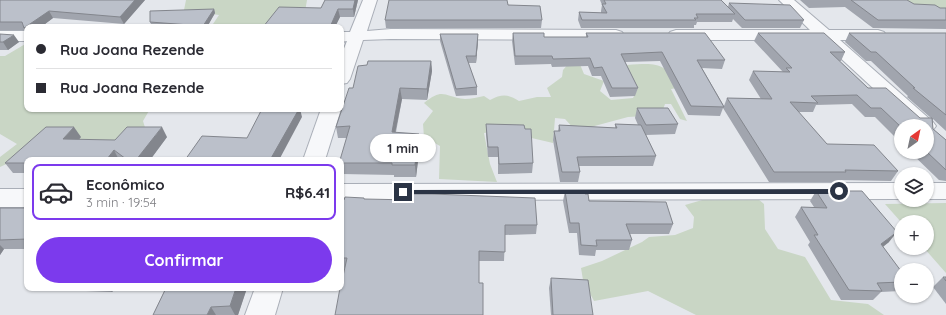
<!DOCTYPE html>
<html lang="pt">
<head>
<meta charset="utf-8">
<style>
	body { margin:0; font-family:Quicksand,sans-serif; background:#f2f2f3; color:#2b2b33; height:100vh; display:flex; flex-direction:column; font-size:15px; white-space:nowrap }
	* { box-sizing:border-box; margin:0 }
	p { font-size:13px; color:#7c7c81 }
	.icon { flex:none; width:22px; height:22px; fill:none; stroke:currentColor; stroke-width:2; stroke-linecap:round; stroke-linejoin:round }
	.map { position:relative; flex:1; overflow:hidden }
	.drawer { position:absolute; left:24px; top:157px; width:320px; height:134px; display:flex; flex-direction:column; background:#fff; border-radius:8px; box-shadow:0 1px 3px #0004 }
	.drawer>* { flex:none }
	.hud { position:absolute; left:24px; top:24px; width:320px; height:88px; border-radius:8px; box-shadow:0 1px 3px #0004; display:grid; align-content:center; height:88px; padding:0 12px; background:#fff }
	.needle { width:26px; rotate:33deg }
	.buttons { position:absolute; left:894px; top:119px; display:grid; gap:8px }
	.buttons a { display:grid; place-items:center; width:40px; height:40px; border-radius:50%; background:#fff; box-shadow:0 1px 3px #0004; font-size:20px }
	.end { position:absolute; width:18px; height:18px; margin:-9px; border:5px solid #2b3445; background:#fff; box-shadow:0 0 0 2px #fff }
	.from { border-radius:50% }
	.bubble { position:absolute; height:28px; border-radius:14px; background:#fff; box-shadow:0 1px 3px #0004; font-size:13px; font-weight:800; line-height:28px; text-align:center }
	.hud b { display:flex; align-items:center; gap:14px; height:38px; font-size:15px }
	.hud b+b { border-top:1px solid #e1e1e2 }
	.hud i { width:10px; height:10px; background:#2b2b33 }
	ul { padding:7px 0 0; list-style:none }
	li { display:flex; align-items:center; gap:12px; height:56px; margin:0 8px 6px; padding:0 4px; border:2px solid transparent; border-radius:8px }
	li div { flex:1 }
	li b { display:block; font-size:15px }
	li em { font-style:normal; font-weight:800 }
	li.current { border-color:#7c3aed }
	li>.icon { width:36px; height:36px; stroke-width:1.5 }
	.button { display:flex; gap:8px; margin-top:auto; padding:8px 12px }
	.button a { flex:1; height:46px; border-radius:24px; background:#7c3aed; color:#fff; font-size:16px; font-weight:800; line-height:46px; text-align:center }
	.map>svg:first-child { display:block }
	.green { fill:#c9d6c5 }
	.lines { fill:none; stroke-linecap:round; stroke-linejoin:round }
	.street-casing { stroke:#a9aeb7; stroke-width:2 }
	.street { fill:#f7f8fa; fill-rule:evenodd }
	.wall { fill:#a1a5ae }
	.shaded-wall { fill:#83868d }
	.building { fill:#bbc0ca; stroke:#83868d }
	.route { fill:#2b3445 }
</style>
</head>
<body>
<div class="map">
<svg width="946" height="315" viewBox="0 0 946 315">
	<rect width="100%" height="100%" fill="#e4e7ec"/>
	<g class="green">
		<polygon points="186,0 307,0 305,12 293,27 211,27 219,15 184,10"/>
		<polygon points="872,0 946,0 946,13"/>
		<polygon points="27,43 27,109 150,109 143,121 147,134 114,142 30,153 0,167 0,157 17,144 0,134 0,56 5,56"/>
		<path d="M579,62L584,74L604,81L600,91L611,100L633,98L638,88L631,77L627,65C658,63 662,62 683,87L671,89L687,121L680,119L671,104H665L661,115L628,117L576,131L565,119L555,118L553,143L502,131L484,133L490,164L497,182L439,179L440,146L424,137L423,124L433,111L424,103C444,87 443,97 465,99C471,99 478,97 484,96L490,100C502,94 508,94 519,101L537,97H551L547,88L562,77L563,70L569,63Z"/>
		<polygon points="752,194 764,204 765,229 778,249 805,257 831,300 868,304 884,315 696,315 648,291 594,301 583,280 581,268 602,261 642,242 649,237 675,235 693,228 694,217 685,205 716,196"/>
		<polygon points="946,203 946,273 924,248 927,248 927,222 901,222 885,204"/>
	</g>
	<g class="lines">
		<g class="street-casing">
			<g id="street">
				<polygon points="363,0 377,0 367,31 391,29 616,30 622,32 624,35 622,38 616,40 391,39 363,40 350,79 347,83 341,84 341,56 347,41 341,42 341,32 350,32"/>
				<polygon points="779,0 794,0 829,30 878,30 884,32 886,35 884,38 878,40 840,40 933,122 936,126 933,130 927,132 927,126 914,126 821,40 676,40 670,38 668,35 670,32 676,30 810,30"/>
				<rect x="0" y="31" width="27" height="10"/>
				<polygon points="321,109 341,109 325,160 303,160"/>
				<polygon points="901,183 901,199 341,200 341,184"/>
				<rect x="927" y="183" width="19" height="16"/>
				<rect x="0" y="189" width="27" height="18"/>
				<polygon points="255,288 283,288 275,315 245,315"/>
			</g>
		</g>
		<use href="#street" class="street"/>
	</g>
	<g class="wall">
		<polygon points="0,0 145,0 124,24 53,18 41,27 27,27 27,33 25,30 0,30"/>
		<polygon points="325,0 358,0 354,17 340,17 335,27 263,27 321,8"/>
		<polygon points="600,0 721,0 728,7 729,3 804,20 800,28 742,28 733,19 732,22 697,22 696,25 694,25 694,28 581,28 578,20 579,12 601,13 601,11 602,5"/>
		<polygon points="800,0 907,0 914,4 940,8 946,8 946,29 873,28 845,7 809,8"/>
		<polygon points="508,5 542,20 541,28 386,28 385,20"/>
		<polygon points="214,9 215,13 207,27 160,27 152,26 150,22"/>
		<polygon points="513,33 544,37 586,37 586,33 725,60 722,69 702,68 724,106 727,98 761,99 749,80 753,71 783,72 754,41 758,33 845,52 841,61 839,61 868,88 920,118 931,118 907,97 908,96 871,61 866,61 845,42 849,33 946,33 946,131 933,119 933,129 946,140 946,181 939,180 910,152 927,152 901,126 901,143 875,117 865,117 852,104 816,105 813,112 798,112 827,144 898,171 891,181 841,180 840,182 769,182 723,108 720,116 688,115 660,61 625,62 638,88 635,96 610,97 601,76 592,76 588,66 552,67 551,64 515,65 512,41"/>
		<polygon points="0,34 19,42 8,50 0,50"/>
		<polygon points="440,34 478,34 478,41 476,63 468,63 477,87 477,95 456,96 440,41"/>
		<polygon points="431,61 432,71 427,100 402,99 396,132 420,145 416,177 394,177 394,175 342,174 341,170 341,160 347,138 338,138 336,127 353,88 367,65"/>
		<polygon points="637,108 678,124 675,134 646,135 656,156 653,166 579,166 580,172 578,182 560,182 553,140 554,131 558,131 559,125 615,128 615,124 638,125 635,118"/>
		<polygon points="486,124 525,129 533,163 532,173 498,174 498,157 488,157 486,134"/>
		<polygon points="81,137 79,140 115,140 167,137 150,160 27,160 27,173 13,173 5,163"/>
		<polygon points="565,191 585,194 589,201 673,224 669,234 630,234 632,240 629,250 596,250 595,256 579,255 577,233 569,233 563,201"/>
		<polygon points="816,191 889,242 883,247 901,271 901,290 900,291 881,292 873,300 841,300 808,245 810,242 795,217 801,207 814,207 810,201"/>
		<polygon points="364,198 364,199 537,225 536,234 505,235 504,261 479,261 341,268 341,200"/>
		<polygon points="0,208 27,208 27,249 4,249 0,255"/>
		<polygon points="943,277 946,277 946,304 933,287"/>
		<polygon points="551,278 593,315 551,315 549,288"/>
		<polygon points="58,288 115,288 112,292 60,290"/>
		<polygon points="166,288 247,288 238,315 153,315"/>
	</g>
	<g class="shaded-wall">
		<polygon points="135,0 145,0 124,24 120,17"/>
		<polygon points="355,0 358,0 354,17 353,9"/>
		<polygon points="214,9 215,13 207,27 203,27 203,26"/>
		<polygon points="338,9 340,17 335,27 330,27"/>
		<polygon points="49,11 53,18 41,27 27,27 27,33 24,28"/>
		<polygon points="478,34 478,41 476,63 476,56"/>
		<polygon points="14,35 19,42 8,50 3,42"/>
		<polygon points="431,61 432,71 427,100 427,89"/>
		<polygon points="400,88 402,99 393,143 392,132"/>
		<polygon points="293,109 300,109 302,117 279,160 270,160"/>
		<polygon points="74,127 81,137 70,149 63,139"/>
		<polygon points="162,127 167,137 150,160 136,160"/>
		<polygon points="419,134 420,145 416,177 415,165"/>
		<polygon points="114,150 119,160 107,160 107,159"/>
		<polygon points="897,232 889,242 873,254 881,244"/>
		<polygon points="0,245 4,249 0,255"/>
		<polygon points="110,288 115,288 112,292"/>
		<polygon points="236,288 247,288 238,315 235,315 230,306"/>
		<polygon points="211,307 216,315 207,315"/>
	</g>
	<g class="building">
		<polygon points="0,0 135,0 120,17 49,11 24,28 22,22 0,22"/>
		<polygon points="325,0 355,0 353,9 338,9 330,27 263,27 279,7 321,8"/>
		<polygon points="389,0 507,0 508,5 540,6 542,20 385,20"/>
		<polygon points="604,0 721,0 735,14 696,14 698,18 694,18 696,20 582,20 579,12 607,13 602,4 606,4"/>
		<polygon points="851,0 907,0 914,4 935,5 940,8 946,8 946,20 878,20"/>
		<polygon points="729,3 790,5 804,20 745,20"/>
		<polygon points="214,9 203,26 150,22 150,11"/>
		<polygon points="513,33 544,33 544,37 588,37 586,33 705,33 725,60 697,60 724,107 691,106 662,52 621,54 638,88 612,88 602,67 594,68 590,58 553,59 552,56 515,56"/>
		<polygon points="758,33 824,33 845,52 830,52 868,88 886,88 920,118 932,118 933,129 946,140 946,170 927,152 927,126 901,126 901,127 881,108 871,108 857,95 811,96 818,103 790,102 827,144 874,145 898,171 845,170 846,172 774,172 727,98 772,99 753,71 790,72 786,68 792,68"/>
		<polygon points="849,33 946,33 946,115 913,88 915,88 876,52 871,52"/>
		<polygon points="0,34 14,35 3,42 0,42"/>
		<polygon points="440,34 478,34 476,56 466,56 477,87 456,89"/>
		<polygon points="368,61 431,61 427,89 400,88 392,132 419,134 415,165 392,165 392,163 341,163 341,160 340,160 350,126 336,127 349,88 353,88 358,66 367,65"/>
		<polygon points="637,108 668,108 678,124 646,125"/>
		<polygon points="262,109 299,109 270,160 185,160 202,136 247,138"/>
		<polygon points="486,124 524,125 525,129 531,129 533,163 499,164 498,147 488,147"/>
		<polygon points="615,124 641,125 656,156 577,157 580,172 562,172 554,131 560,131 559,125 617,128"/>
		<polygon points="46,127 74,127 63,139 115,140 127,127 162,127 136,160 126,159 114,150 107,159 84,159 82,160 27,160 27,163 5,163"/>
		<polygon points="565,191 584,191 585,194 588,194 589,201 666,202 673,224 626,224 632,240 596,240 597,246 581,245 579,223 570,223"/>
		<polygon points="816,191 862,191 897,232 881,244 901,271 901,282 877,283 882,291 849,290 814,235 818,235 801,207 827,208"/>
		<polygon points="413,194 432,194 535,198 537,225 505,225 505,252 479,251 479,283 483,283 483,315 335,315 340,288 341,288 341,285 347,258 341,258 341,200 344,200 345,197 364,198 364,199 413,200"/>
		<polygon points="0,208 27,208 27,239 0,240"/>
		<polygon points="943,277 946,277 946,281"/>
		<polygon points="551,278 588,280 593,315 553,315"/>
		<polygon points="166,288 236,288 230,306 211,307 207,315 153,315"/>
	</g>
	<polygon class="route" points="839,189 842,191 839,194 403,194 400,192 403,190"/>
</svg>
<div class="buttons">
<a><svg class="needle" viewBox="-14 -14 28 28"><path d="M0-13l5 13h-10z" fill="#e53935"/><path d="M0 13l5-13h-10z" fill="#7c7c81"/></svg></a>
<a><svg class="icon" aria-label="layers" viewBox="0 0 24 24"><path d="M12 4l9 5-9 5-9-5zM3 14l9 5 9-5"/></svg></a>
<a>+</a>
<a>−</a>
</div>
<i class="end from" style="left:839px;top:191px"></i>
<i class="end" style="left:403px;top:192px"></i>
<div class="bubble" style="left:370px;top:134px;width:66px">1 min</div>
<div class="hud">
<b><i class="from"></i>Rua Joana Rezende</b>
<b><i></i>Rua Joana Rezende</b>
</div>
<section class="drawer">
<ul>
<li class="current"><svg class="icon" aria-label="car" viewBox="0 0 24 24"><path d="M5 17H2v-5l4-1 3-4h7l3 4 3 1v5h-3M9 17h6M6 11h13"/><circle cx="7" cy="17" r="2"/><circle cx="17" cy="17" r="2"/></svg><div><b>Econômico</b><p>3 min · 19:54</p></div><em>R$6.41</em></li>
</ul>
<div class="button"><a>Confirmar</a></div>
</section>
</div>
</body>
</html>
